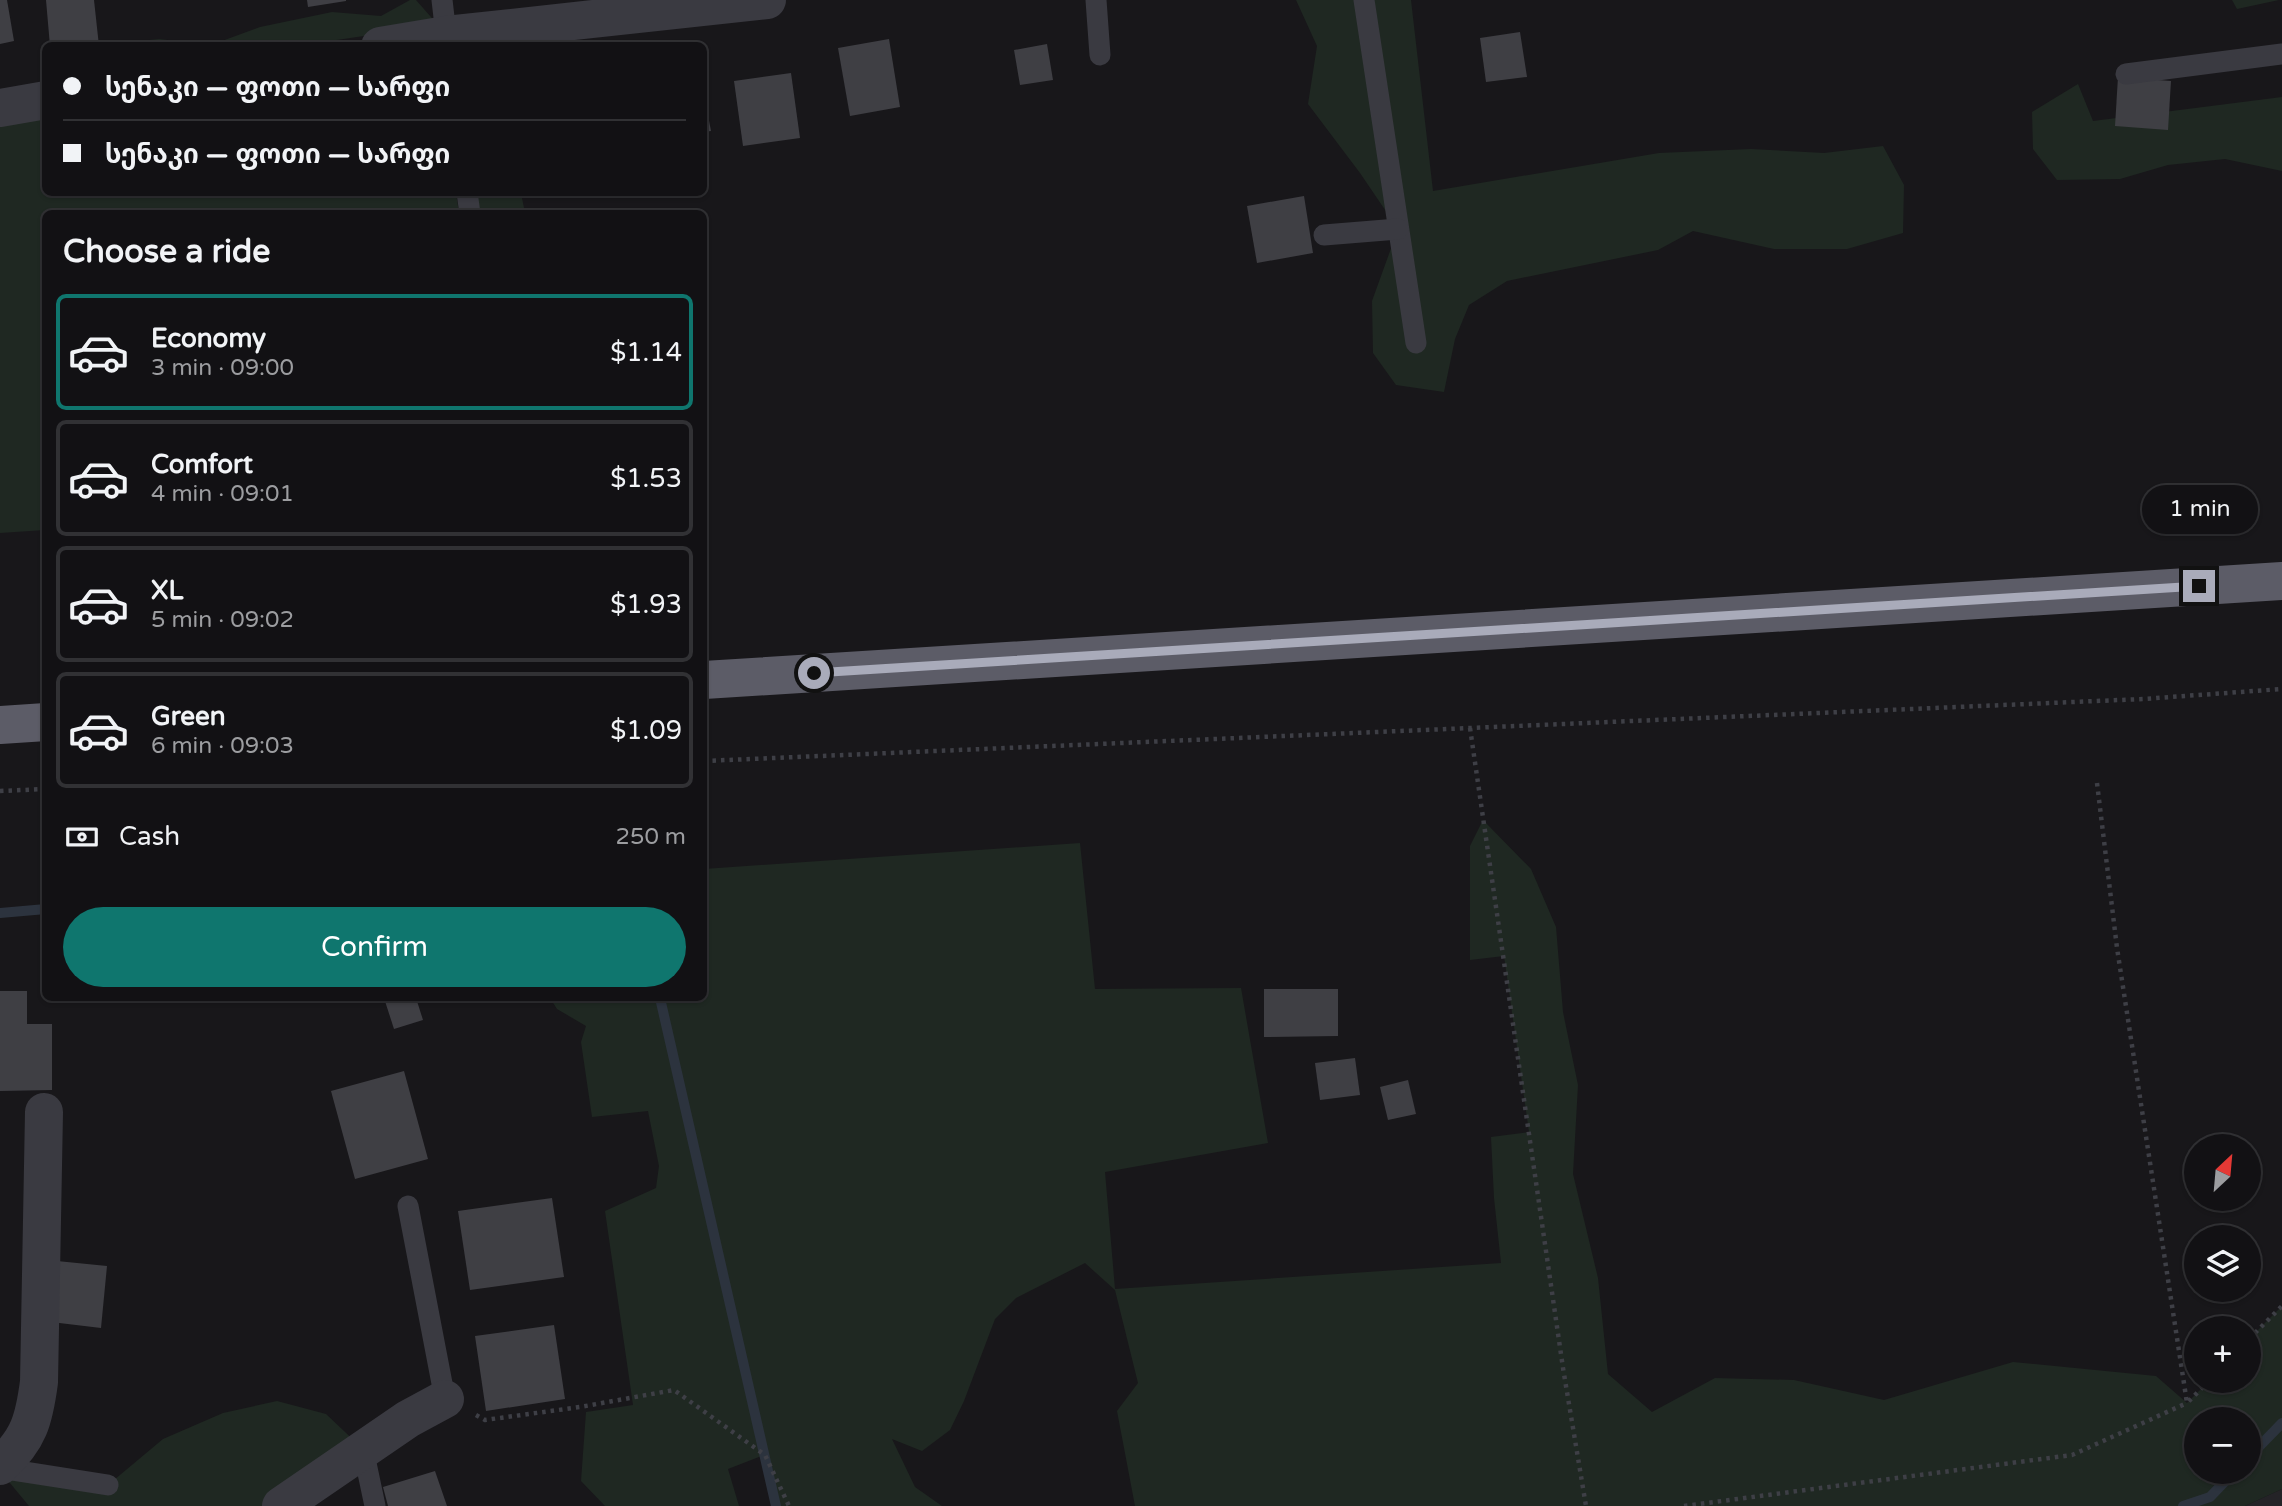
<!DOCTYPE html>
<html lang="en">
<head>
<meta charset="utf-8">
<style>
	body { margin:0; font-family:"Varela Round","Noto Sans Georgian",sans-serif; background:#1f1f22; color:#f1f3f6; height:100vh; display:flex; flex-direction:column; font-size:26px; white-space:nowrap }
	* { box-sizing:border-box; margin:0 }
	p { font-size:23px; color:#9c9da0 }
	.icon { flex:none; width:38px; height:38px; fill:none; stroke:currentColor; stroke-width:2; stroke-linecap:round; stroke-linejoin:round }
	.map { position:relative; flex:1; overflow:hidden }
	.sheet { position:absolute; left:42px; top:210px; width:665px; height:791px; display:flex; flex-direction:column; background:#121114; border-radius:10px; box-shadow:0 2px 5px #0004,0 0 0 2px #313134 }
	.sheet>* { flex:none }
	.hud { position:absolute; left:42px; top:42px; width:665px; height:154px; border-radius:10px; box-shadow:0 2px 5px #0004,0 0 0 2px #313134; display:grid; align-content:center; height:154px; padding:0 21px; background:#121114 }
	.needle { width:46px; rotate:26deg }
	.fabs { position:absolute; left:2184px; top:1134px; display:grid; gap:14px }
	.fabs a { display:grid; place-items:center; width:77px; height:77px; border-radius:50%; background:#121114; box-shadow:0 2px 5px #0004,0 0 0 2px #313134; font-size:35px }
	.end { position:absolute; width:32px; height:32px; margin:-16px; border:9px solid #a9abba; background:#111; box-shadow:0 0 0 4px #111 }
	.from { border-radius:50% }
	.bubble { position:absolute; height:49px; border-radius:24px; background:#121114; box-shadow:0 2px 5px #0004,0 0 0 2px #313134; font-size:23px; font-weight:600; line-height:49px; text-align:center }
	.hud b { display:flex; align-items:center; gap:24px; height:66px; font-size:26px }
	.hud b+b { border-top:2px solid #313134 }
	.hud i { width:18px; height:18px; background:#f1f3f6 }
	ul { padding:0; list-style:none }
	li { display:flex; align-items:center; gap:21px; height:116px; margin:0 14px 10px; padding:0 7px; border:4px solid #313134; border-radius:10px }
	li div { flex:1 }
	li b { display:block; font-size:26px }
	li em { font-style:normal; font-weight:600 }
	li.selected { border-color:#0f766e }
	li>.icon { width:63px; height:63px; stroke-width:1.5 }
	h2 { padding:0 21px; font-size:32px; line-height:84px }
	.pay { display:flex; align-items:center; gap:18px; height:77px; padding:0 21px; font-size:26px }
	.pay p { margin-inline-start:auto }
	.cta { display:flex; gap:14px; margin-top:auto; padding:14px 21px }
	.cta a { flex:1; height:80px; border-radius:42px; background:#0f766e; color:#fff; font-size:28px; font-weight:600; line-height:80px; text-align:center }
	.map>svg:first-child { display:block }
	.built { fill:#242327 }
	.green { fill:#1f2822; fill-rule:evenodd }
	.lines { fill:none; stroke-linecap:round; stroke-linejoin:round }
	.stream { stroke:#2c333e; stroke-width:10 }
	.building { fill:#3f3f44 }
	.path { stroke:#3e3f46; stroke-width:4.5; stroke-dasharray:3.5 5; stroke-linecap:butt }
	.service { stroke:#3a3a41; stroke-width:21 }
	.minor { stroke:#3a3a41; stroke-width:38 }
	.trunk { stroke:#5c5c67; stroke-width:38 }
	.route { stroke:#a9abba; stroke-width:9 }
</style>
</head>
<body>
<div class="map">
<svg width="2282" height="1506" viewBox="0 0 2282 1506">
	<rect width="100%" height="100%" fill="#18171a"/>
	<polygon class="built" points="2282,1489 2282,1506 2245,1506"/>
	<g class="green">
		<polygon points="410,0 416,0 438,25 303,45 110,46 110,44 159,39 211,45 260,27 332,12 381,16"/>
		<polygon points="1296,0 1411,0 1433,191 1659,153 1751,149 1824,153 1883,146 1904,185 1903,233 1847,249 1774,249 1693,231 1658,250 1507,281 1469,305 1455,339 1444,392 1396,385 1373,353 1372,301 1398,229 1360,173 1308,104 1317,46"/>
		<polygon points="2232,0 2279,0 2237,9"/>
		<polygon points="2078,84 2093,121 2282,97 2282,171 2225,159 2168,165 2120,179 2057,180 2033,149 2032,112"/>
		<polygon points="45,118 46,192 456,193 459,213 46,214 45,530 0,533 0,126"/>
		<polygon points="467,193 521,193 525,213 470,213"/>
		<path d="M1483,820L1531,869L1556,927L1563,1012L1578,1085L1573,1174L1598,1278L1608,1374L1652,1412L1715,1378L1794,1380L1884,1400L2013,1362L2156,1376L2187,1403L2209,1381H2249V1339L2282,1306V1489L2245,1506H1135L1117,1411L1138,1383L1115,1290L1085,1263L1016,1298L995,1319L964,1401L950,1430L922,1451L892,1439L915,1487L942,1506H776L764,1455L728,1469L739,1506H605L581,1481L586,1412L633,1405L605,1211L656,1188L659,1166L648,1111L592,1117L581,1042L586,1026L557,1009L550,998H704V869L1080,843L1095,989L1241,988L1268,1143L1105,1172L1115,1289L1501,1263L1494,1198L1491,1137L1529,1132L1504,956L1470,960V846ZM2196,1419H2249V1472H2196Z"/>
		<polygon points="277,1401 326,1414 363,1449 281,1506 29,1506 0,1471 108,1485 163,1439 223,1413"/>
	</g>
	<g class="lines">
		<g class="stream">
			<polyline points="0,913 46,909"/>
			<polyline points="660,998 776,1506"/>
			<polyline points="2249,1457 2282,1423"/>
			<polyline points="2183,1506 2210,1497 2234,1472"/>
		</g>
	</g>
	<g class="building">
		<polygon points="0,0 7,0 14,41 0,44"/>
		<polygon points="46,0 94,0 99,46 50,46"/>
		<polygon points="307,0 346,0 346,1 308,7"/>
		<polygon points="1520,32 1527,77 1486,82 1480,38"/>
		<polygon points="889,39 900,107 850,116 838,48"/>
		<polygon points="1047,44 1053,80 1020,85 1014,50"/>
		<polygon points="791,73 800,138 743,146 734,81"/>
		<polygon points="2118,77 2171,81 2168,130 2115,126"/>
		<polygon points="704,95 711,131 704,132"/>
		<polygon points="1304,196 1313,253 1257,263 1247,206"/>
		<polygon points="1264,989 1338,989 1338,1036 1264,1037"/>
		<polygon points="0,991 27,991 27,1024 52,1024 52,1090 0,1091"/>
		<polygon points="384,998 416,998 423,1020 394,1029"/>
		<polygon points="1355,1058 1360,1095 1320,1100 1315,1063"/>
		<polygon points="404,1071 428,1159 355,1179 331,1091"/>
		<polygon points="1408,1080 1416,1114 1388,1120 1380,1087"/>
		<polygon points="552,1198 564,1277 470,1290 458,1211"/>
		<polygon points="57,1261 107,1266 101,1328 51,1322"/>
		<polygon points="554,1325 565,1399 486,1411 475,1336"/>
		<polygon points="435,1471 447,1506 388,1506 383,1487"/>
	</g>
	<g class="lines">
		<g class="path">
			<polyline points="1470,728 1563,1368 1586,1506"/>
			<polyline points="704,761 2143,699 2282,689"/>
			<polyline points="2097,783 2117,948 2187,1403 2209,1381"/>
			<polyline points="0,791 46,789"/>
			<polyline points="2249,1339 2282,1306"/>
			<polyline points="476,1415 485,1420 580,1407 674,1390 765,1455 789,1506"/>
			<polyline points="1684,1506 2072,1455 2187,1403"/>
		</g>
		<g class="service">
			<polyline points="442,0 447,43"/>
			<polyline points="1096,0 1100,55"/>
			<polyline points="1364,0 1416,343"/>
			<polyline points="2126,74 2282,54"/>
			<polyline points="467,192 470,214"/>
			<polyline points="1324,235 1398,229"/>
			<polyline points="408,1206 445,1399"/>
			<polyline points="363,1449 375,1506"/>
			<polyline points="0,1468 108,1485"/>
		</g>
		<g class="minor">
			<polyline points="380,46 446,35 767,0"/>
			<polyline points="0,108 46,100"/>
			<path d="M0,1466C29,1439 34,1420 39,1382L44,1112"/>
			<polyline points="281,1506 408,1419 445,1399"/>
		</g>
		<g class="trunk">
			<polyline points="704,680 2282,581"/>
			<polyline points="0,725 46,722"/>
		</g>
	</g>
	<g class="lines">
		<polyline class="route" points="814,673 2199,586"/>
	</g>
</svg>
<div class="fabs">
<a><svg class="needle" viewBox="-14 -14 28 28"><path d="M0-13l5 13h-10z" fill="#e53935"/><path d="M0 13l5-13h-10z" fill="#9c9da0"/></svg></a>
<a><svg class="icon" aria-label="layers" viewBox="0 0 24 24"><path d="M12 4l9 5-9 5-9-5zM3 14l9 5 9-5"/></svg></a>
<a>+</a>
<a>−</a>
</div>
<i class="end from" style="left:814px;top:673px"></i>
<i class="end" style="left:2199px;top:586px"></i>
<div class="bubble" style="left:2142px;top:485px;width:116px">1 min</div>
<div class="hud">
<b><i class="from"></i>სენაკი — ფოთი — სარფი</b>
<b><i></i>სენაკი — ფოთი — სარფი</b>
</div>
<section class="sheet">
<h2>Choose a ride</h2>
<ul>
<li class="selected"><svg class="icon" aria-label="car" viewBox="0 0 24 24"><path d="M5 17H2v-5l4-1 3-4h7l3 4 3 1v5h-3M9 17h6M6 11h13"/><circle cx="7" cy="17" r="2"/><circle cx="17" cy="17" r="2"/></svg><div><b>Economy</b><p>3 min · 09:00</p></div><em>$1.14</em></li>
<li><svg class="icon" aria-label="car" viewBox="0 0 24 24"><path d="M5 17H2v-5l4-1 3-4h7l3 4 3 1v5h-3M9 17h6M6 11h13"/><circle cx="7" cy="17" r="2"/><circle cx="17" cy="17" r="2"/></svg><div><b>Comfort</b><p>4 min · 09:01</p></div><em>$1.53</em></li>
<li><svg class="icon" aria-label="car" viewBox="0 0 24 24"><path d="M5 17H2v-5l4-1 3-4h7l3 4 3 1v5h-3M9 17h6M6 11h13"/><circle cx="7" cy="17" r="2"/><circle cx="17" cy="17" r="2"/></svg><div><b>XL</b><p>5 min · 09:02</p></div><em>$1.93</em></li>
<li><svg class="icon" aria-label="car" viewBox="0 0 24 24"><path d="M5 17H2v-5l4-1 3-4h7l3 4 3 1v5h-3M9 17h6M6 11h13"/><circle cx="7" cy="17" r="2"/><circle cx="17" cy="17" r="2"/></svg><div><b>Green</b><p>6 min · 09:03</p></div><em>$1.09</em></li>
</ul>
<div class="pay"><svg class="icon" aria-label="cash" viewBox="0 0 24 24"><path d="M3 7h18v10H3z"/><circle cx="12" cy="12" r="2"/></svg>Cash<p>250 m</p></div>
<div class="cta"><a>Confirm</a></div>
</section>
</div>
</body>
</html>
